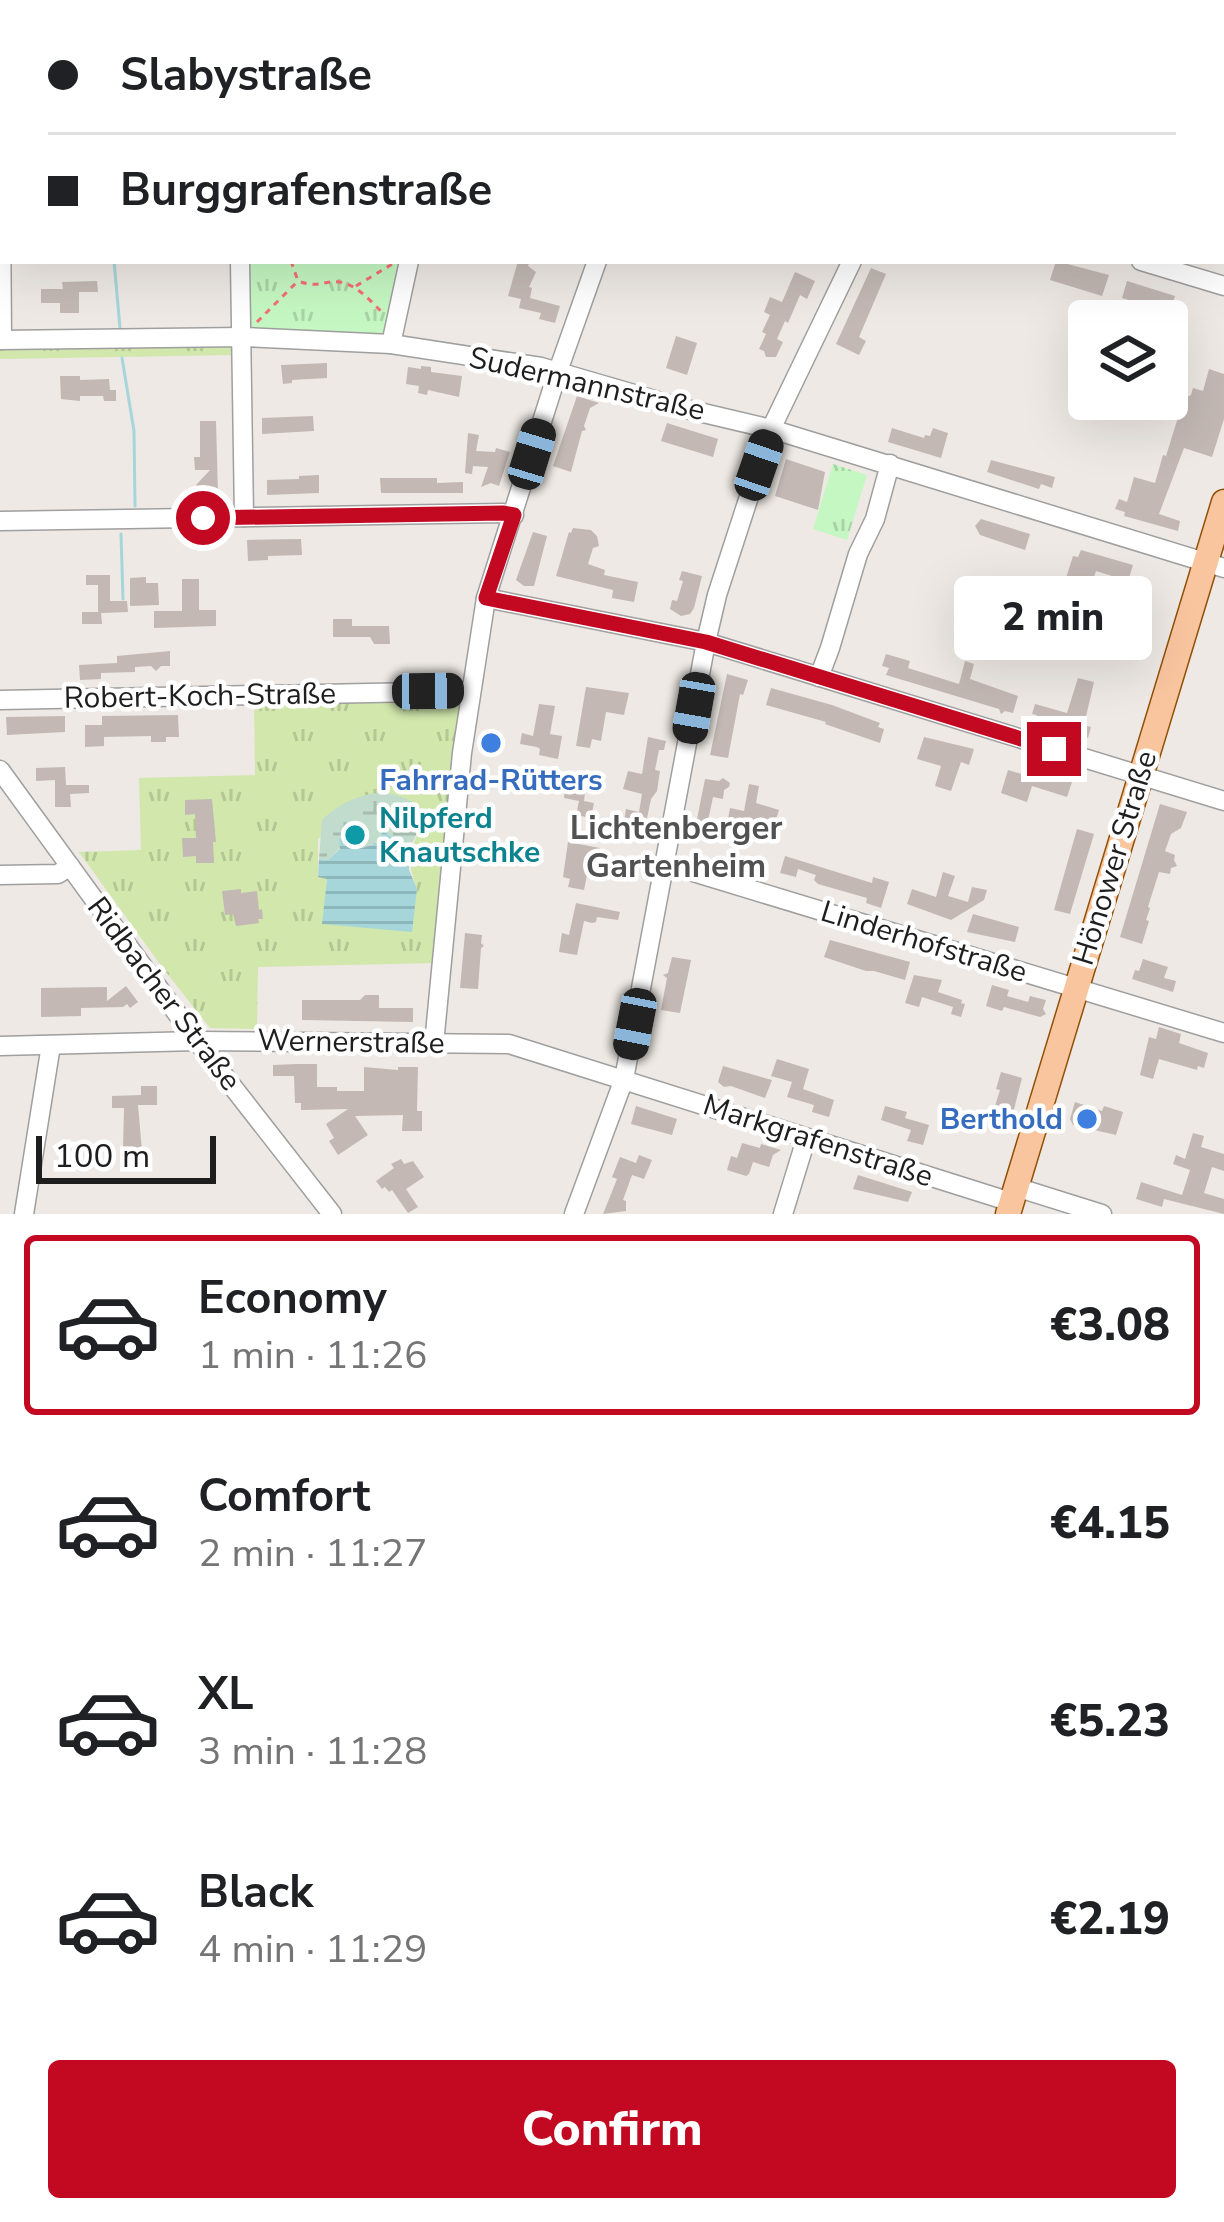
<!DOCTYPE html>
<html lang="en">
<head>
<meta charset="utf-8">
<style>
	body { margin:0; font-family:"Nunito Sans",sans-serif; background:#f6f6f6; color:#202124; height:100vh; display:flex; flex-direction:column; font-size:45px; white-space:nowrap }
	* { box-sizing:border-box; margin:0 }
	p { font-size:39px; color:#757577 }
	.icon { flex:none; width:66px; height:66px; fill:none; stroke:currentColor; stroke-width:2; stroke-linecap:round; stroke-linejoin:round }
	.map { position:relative; height:1214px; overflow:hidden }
	.drawer { display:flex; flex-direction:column; background:#fff; flex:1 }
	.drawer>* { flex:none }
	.hud { position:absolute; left:0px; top:0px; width:1224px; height:264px; box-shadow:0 12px 48px #0002; display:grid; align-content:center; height:264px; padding:0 48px; background:#fff }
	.controls { position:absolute; left:1068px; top:300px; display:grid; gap:24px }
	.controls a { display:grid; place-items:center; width:120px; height:120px; border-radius:12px; background:#fff; box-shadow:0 12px 48px #0002; font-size:60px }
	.scale { position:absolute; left:36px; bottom:30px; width:180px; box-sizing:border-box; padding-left:12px; border:6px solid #1e1e1e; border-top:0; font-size:33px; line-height:42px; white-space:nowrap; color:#1e1e1e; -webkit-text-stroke:9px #fff; paint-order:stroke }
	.end { position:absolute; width:54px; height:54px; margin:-27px; border:15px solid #c30822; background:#fff; box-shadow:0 0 0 6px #fff }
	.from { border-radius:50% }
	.bubble { position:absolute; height:84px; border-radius:12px; background:#fff; box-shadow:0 12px 48px #0002; font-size:39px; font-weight:800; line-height:84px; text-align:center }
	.car { position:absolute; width:36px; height:72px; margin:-36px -18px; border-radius:15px; box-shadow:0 0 9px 3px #0007; background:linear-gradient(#222 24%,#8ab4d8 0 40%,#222 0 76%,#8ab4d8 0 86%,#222 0) }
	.hud b { display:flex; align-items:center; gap:42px; height:114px; font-size:45px }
	.hud b+b { border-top:3px solid #e0e0e0 }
	.hud i { width:30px; height:30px; background:#202124 }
	ul { padding:21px 0 0; list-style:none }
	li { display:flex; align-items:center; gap:36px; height:180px; margin:0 24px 18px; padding:0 24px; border:6px solid transparent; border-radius:12px }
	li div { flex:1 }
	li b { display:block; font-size:45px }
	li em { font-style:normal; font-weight:800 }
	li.selected { border-color:#c30822 }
	li>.icon { width:108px; height:108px; stroke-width:1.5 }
	.button { display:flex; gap:24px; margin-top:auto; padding:24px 48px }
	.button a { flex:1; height:138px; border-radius:12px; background:#c30822; color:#fff; font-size:48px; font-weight:800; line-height:138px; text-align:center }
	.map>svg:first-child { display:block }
	.grass { fill:url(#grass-tufts); fill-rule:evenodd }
	.wetland { fill:url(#wetland-marsh) }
	.park { fill:url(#park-tufts) }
	.water { fill:url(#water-rules) }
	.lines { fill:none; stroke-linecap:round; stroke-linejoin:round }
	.stream { stroke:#a6d6da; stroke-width:3 }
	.building { fill:#c3b8b4 }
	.minor-casing { stroke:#9f9f9f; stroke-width:21 }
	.major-casing { stroke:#915006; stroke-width:27 }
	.path { stroke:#f46f74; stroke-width:3; stroke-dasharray:6 6; stroke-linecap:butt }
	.minor { stroke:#fff; stroke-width:18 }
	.major { stroke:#f8c59f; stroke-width:24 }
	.route { stroke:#c30822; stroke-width:15 }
	.shop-dot { fill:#3f7fe0; stroke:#fff; stroke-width:4.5 }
	.culture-dot { fill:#0f9aa8; stroke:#fff; stroke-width:4.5 }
	.labels { text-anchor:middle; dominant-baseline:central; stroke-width:9; stroke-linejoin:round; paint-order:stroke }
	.street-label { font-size:30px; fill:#1e1e1e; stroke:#fff }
	.shop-label { font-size:30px; font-weight:bold; fill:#366cbe; stroke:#fff }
	.culture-label { font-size:30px; font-weight:bold; fill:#0d838f; stroke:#fff; text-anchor:start }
	.neighbourhood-label { font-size:33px; font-weight:bold; fill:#515151; stroke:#fff }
</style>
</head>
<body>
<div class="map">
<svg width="1224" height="1214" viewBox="0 0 1224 1214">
	<defs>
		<pattern id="grass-tufts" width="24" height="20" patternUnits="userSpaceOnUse" patternTransform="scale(3)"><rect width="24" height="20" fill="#d1e7ac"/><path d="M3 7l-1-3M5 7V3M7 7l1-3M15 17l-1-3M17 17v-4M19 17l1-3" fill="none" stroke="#b3c694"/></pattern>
		<pattern id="wetland-marsh" width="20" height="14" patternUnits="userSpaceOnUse" patternTransform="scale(3)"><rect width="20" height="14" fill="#c1dccc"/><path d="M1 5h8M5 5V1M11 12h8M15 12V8" fill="none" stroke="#a5bcaf"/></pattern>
		<pattern id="park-tufts" width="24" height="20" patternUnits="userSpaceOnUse" patternTransform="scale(3)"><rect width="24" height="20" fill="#c5f7c2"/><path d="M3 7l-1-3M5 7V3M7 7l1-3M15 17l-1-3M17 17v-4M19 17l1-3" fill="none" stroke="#a9d3a6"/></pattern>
		<pattern id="water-rules" width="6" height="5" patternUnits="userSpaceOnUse" patternTransform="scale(3)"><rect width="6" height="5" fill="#a6d6da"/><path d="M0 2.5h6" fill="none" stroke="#8eb7bb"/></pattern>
	</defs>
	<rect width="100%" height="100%" fill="#eee9e4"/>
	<g class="grass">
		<polygon points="233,342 234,355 0,359 0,346"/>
		<path d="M454,699L463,705L437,963L258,967L257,1029L210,1028L162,967L79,852L141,850L139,778L255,775L254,703ZM425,818C411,851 404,853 417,889L323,924L327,878L318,876V838Z"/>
	</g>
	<path class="wetland" d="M385,792C402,797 419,800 425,818L409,849L383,832L377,843L361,848H340L328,860L319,859L322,820C341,802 358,795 385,792Z"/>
	<g class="park">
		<polygon points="246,261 402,261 388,330 379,337 249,331"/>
		<polygon points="833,464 867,475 847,540 813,529"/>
	</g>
	<polygon class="water" points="383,831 409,849 409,870 417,889 412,932 322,924 327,879 318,877 319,859 328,860 340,849 339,838 353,839 362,848 377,843"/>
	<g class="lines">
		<g class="stream">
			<polyline points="127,3 128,0"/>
			<polyline points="114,261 120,328"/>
			<polyline points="122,358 134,431 135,506"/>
			<polyline points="121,534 123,599"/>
		</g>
	</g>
	<g class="building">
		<polygon points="518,261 530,261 528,266 536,272 529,287 532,288 530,298 560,306 555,323 539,319 541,313 519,308 521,299 508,296"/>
		<polygon points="1056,261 1109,275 1102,296 1050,280"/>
		<polygon points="871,268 886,274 859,337 866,341 859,355 836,344"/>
		<polygon points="795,272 815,281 807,299 800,295 788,323 785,321 777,339 783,342 776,357 766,357 764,351 759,349 766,334 762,332 770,315 764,312 770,297 782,302"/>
		<polygon points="97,281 98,292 79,292 79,313 60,313 60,303 41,303 41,289 63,289 62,282"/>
		<polygon points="1127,281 1175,296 1170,313 1122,298"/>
		<polygon points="676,336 697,343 687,375 666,368"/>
		<polygon points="327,363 327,378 292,380 292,383 283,384 281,365"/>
		<polygon points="421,366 431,367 431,372 462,376 459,397 428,390 427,395 418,393 419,386 406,384 408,367 421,369"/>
		<polygon points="1209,369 1224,374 1224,419 1212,457 1184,448 1159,514 1180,521 1178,531 1124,516 1125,512 1115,509 1119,499 1127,502 1134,477 1155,483 1163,455 1166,456 1184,398 1191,395 1193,388 1203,391"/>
		<polygon points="60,376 80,376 80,380 109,379 110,390 116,390 116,401 104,401 103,396 80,396 80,401 61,399"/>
		<polygon points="577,396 599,403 590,408 584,426 586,430 582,431 571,472 553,466"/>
		<polygon points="313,416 314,431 262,434 262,418"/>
		<polygon points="200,421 216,421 218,495 201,496 201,491 196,485 210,470 195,470 194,457 200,457"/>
		<polygon points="667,423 718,439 713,457 661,441"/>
		<polygon points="892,428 924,438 925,435 930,436 933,428 948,433 941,458 888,442"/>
		<polygon points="468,433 479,435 476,451 495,452 496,448 510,452 499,486 491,483 481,487 488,467 473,466 472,474 465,473"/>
		<polygon points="786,459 825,472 818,510 775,496"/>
		<polygon points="991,460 1055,477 1052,488 1041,484 1039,489 987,472"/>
		<polygon points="319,475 319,493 267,495 267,480 299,479 299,476"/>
		<polygon points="380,478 437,478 437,483 463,482 463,493 381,493"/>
		<polygon points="981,519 1030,534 1025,550 980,535 975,526"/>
		<polygon points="573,528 591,530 597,536 599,546 593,548 588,564 605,570 604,575 638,582 634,602 612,598 613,590 556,576 569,532 571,533"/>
		<polygon points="533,532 547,536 534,586 524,586 516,580"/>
		<polygon points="301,539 302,555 268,556 268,560 248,561 247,540"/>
		<polygon points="1081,550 1133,565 1128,581 1096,571 1091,585 1066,578 1073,556 1078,557"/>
		<polygon points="682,571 702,576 694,608 690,614 681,616 670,609 672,600 677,601 683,581 679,580"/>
		<polygon points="86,575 110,575 110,601 127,601 128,612 101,613 102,624 82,624 82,612 98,612 98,585 86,585"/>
		<polygon points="146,577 146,583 158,583 159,605 130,606 130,578"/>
		<polygon points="182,579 199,579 199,610 216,610 216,626 154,628 154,611 182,611"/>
		<polygon points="333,619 352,619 352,626 389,626 390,644 374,644 370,637 333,637"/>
		<polygon points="170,651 170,666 161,666 156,671 151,666 135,667 135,672 101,673 101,679 80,680 79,665 117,663 117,656"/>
		<polygon points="886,654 910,661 908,668 959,684 965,661 974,664 970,679 1018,696 1013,713 1005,711 1001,714 999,709 886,675 889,668 882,666"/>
		<polygon points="727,674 748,680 743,695 740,694 728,758 710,755"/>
		<polygon points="1078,678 1094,682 1084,725 1091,727 1088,738 1035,720 1037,715 1032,714 1035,704 1067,713"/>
		<polygon points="586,687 629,693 624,715 606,712 601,741 592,739 590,748 576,746"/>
		<polygon points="771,688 832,705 880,723 878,727 884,729 880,743 825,724 826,722 766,705"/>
		<polygon points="539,704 555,706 550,734 562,736 558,759 539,755 540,749 537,747 520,744 522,733 533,736"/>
		<polygon points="178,715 179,737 166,737 166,742 151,742 151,736 104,737 104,746 85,747 85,725 102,725 102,716"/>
		<polygon points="65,716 65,732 7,735 6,717"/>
		<polygon points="648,737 666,741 664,750 659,750 655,770 660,771 657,791 651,799 644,833 623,829 626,809 639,812 642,794 623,789 628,771 642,774"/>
		<polygon points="924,737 974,749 969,765 961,762 951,791 935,786 941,766 917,759"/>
		<polygon points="65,767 66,785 89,785 89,793 70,794 71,807 55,807 55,780 36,781 36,768"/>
		<polygon points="1008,770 1046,781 1049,772 1073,779 1067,797 1032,786 1027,802 1001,793"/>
		<polygon points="527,776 586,783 584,801 594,803 591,818 576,815 579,801 564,798 565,790 543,785 542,792 527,793"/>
		<polygon points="723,778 730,783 729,787 724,790 723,799 713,797 708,821 727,824 730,808 744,811 749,784 759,786 756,803 779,810 772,832 747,827 743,838 717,832 715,842 697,838 699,825 696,824 705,779 719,781"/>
		<polygon points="212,799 216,842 213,842 214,863 196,863 196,856 183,857 182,838 196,838 195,814 185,815 185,800"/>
		<polygon points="1160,804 1187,812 1181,828 1171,834 1165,851 1175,855 1174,860 1177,866 1171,868 1170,874 1159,872 1148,907 1150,908 1146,920 1149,921 1142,944 1120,937"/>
		<polygon points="1077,829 1094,834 1070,914 1054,910"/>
		<polygon points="568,842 600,848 598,861 590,860 584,890 568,887 570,879 563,877"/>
		<polygon points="785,856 872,883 873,877 889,882 881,908 866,903 867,898 818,884 814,880 816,875 798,869 796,877 780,873"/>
		<polygon points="943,872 955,876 948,896 968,902 972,887 987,890 984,900 951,920 907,904 912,889 936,897"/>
		<polygon points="241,889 241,893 257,891 259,910 262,909 263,919 258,919 259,923 236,926 233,914 225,915 222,891"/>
		<polygon points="576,903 620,912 618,920 597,917 596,922 592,923 584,921 577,955 559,952 562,933 569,935"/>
		<polygon points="973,914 1019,927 1015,942 967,932"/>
		<polygon points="465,933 482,935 481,943 484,946 481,948 478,989 460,988"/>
		<polygon points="830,940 910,962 905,980 874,971 866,971 824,957"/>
		<polygon points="672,957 691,960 680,1013 661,1010 667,978 663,975 668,973"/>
		<polygon points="1143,959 1168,967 1164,978 1176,981 1173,992 1132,979 1135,970 1139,971"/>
		<polygon points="914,975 942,980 938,992 962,1000 961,1003 965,1004 961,1017 951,1014 953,1007 922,997 919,1007 905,1003"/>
		<polygon points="992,985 1009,990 1007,996 1028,1002 1030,996 1046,1000 1043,1009 1046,1014 1040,1017 1004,1007 1002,1011 986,1006"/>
		<polygon points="126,986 138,1002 130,1008 127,1004 123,1007 81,1008 81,1016 41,1017 41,988 107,987 107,1001"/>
		<polygon points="365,995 379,995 379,1008 413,1008 413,1022 302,1020 302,1000 360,1000"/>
		<polygon points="1159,1027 1181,1034 1179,1043 1208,1053 1204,1068 1198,1066 1197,1070 1159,1059 1153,1079 1140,1075 1149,1037 1156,1039"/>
		<polygon points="777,1059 809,1069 803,1089 834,1100 829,1117 812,1112 814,1105 787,1097 792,1082 771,1076"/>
		<polygon points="297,1064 317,1064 317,1087 337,1087 337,1091 364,1091 364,1067 398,1070 398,1067 418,1067 417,1111 422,1111 422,1131 402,1131 403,1115 355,1116 368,1135 338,1155 329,1141 334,1138 326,1124 348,1109 301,1110 301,1103 295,1103 294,1076 273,1076 273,1065"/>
		<polygon points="723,1066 772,1080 765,1098 731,1086 724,1087 718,1082"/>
		<polygon points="1001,1072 1022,1078 1010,1125 991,1119 1000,1090 996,1089"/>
		<polygon points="141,1086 157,1086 157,1105 138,1105 142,1151 130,1151 130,1148 123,1148 124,1108 112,1108 112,1096 141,1095"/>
		<polygon points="1075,1102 1102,1111 1104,1106 1123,1112 1116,1135 1073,1125 1070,1119"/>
		<polygon points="636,1106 677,1119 672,1135 631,1124"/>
		<polygon points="885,1106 907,1112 905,1118 929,1125 923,1145 907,1141 911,1130 881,1120"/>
		<polygon points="1193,1133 1204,1136 1201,1147 1224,1154 1224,1171 1212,1167 1204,1193 1224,1199 1224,1214 1164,1199 1162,1207 1136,1199 1141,1182 1182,1195 1190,1170 1173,1164 1176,1155 1185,1159"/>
		<polygon points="742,1143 760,1148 761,1144 781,1150 773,1155 769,1167 753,1162 749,1174 746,1176 727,1170 731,1156 737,1158"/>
		<polygon points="639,1155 652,1160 644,1179 632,1175 623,1200 626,1201 626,1211 603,1214 617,1179 612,1177 620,1157 636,1163"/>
		<polygon points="401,1159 404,1164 413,1161 424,1177 406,1189 418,1207 408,1213 392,1190 389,1192 385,1187 382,1189 376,1181 394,1168 391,1164"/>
		<polygon points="858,1175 912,1192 908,1202 853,1189"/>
	</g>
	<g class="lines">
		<g class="minor-casing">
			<g id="minor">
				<polyline points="425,0 425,3"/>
				<polyline points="545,0 545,3"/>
				<polyline points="1159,0 1169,3"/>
				<polyline points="143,3 145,0"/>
				<polyline points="704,3 705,0"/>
				<polyline points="988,3 990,0"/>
				<polyline points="1221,19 1224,20"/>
				<polyline points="0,40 3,40"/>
				<polyline points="0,79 2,340"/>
				<polyline points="240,261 244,517"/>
				<polyline points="1141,261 1224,286"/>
				<polyline points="0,340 243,337 391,344 541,367 682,408 771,429 1224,568"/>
				<polyline points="391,344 409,261"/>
				<polyline points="0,521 503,513 514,515"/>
				<polyline points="486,598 706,642 1224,801"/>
				<polyline points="819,677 830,648 858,554 875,519 890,464"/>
				<polyline points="0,700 471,691"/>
				<polyline points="0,770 197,1041 332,1214"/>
				<polyline points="693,872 1224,1033"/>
				<polyline points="0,875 58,874 70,866"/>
				<polyline points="434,1044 462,753 486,598 558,371 597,261"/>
				<polyline points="0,1046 197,1041 509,1044 1011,1202"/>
				<polyline points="1016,1187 1102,1214"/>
				<polyline points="24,1214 51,1045"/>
				<polyline points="574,1214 624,1079 706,642 717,595 771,429 852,261"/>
				<polyline points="783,1214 806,1139"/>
			</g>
		</g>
		<g class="major-casing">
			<polyline id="major" points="1008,1214 1224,502"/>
		</g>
		<g class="path">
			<polyline points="365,0 365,3"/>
			<polyline points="487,0 487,3"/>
			<polyline points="603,0 603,3"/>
			<path d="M291,261L298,281C320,289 322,280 340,282C358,285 371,302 384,314"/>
			<polyline points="356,286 394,263"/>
			<polyline points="257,322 297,282"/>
		</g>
		<use href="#minor" class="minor"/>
		<use href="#major" class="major"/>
	</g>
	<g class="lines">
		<polyline class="route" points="203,518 503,513 514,515 486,598 706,642 1054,749"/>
	</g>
	<g class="shop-dot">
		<circle cx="491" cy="743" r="12"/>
		<circle cx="1087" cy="1119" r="12"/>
	</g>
	<circle class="culture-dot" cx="355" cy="835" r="12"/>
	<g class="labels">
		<g class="street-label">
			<text transform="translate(587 384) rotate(13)">Sudermannstraße</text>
			<text transform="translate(200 696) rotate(-1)">Robert-Koch-Straße</text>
			<text transform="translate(1115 858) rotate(-73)">Hönower Straße</text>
			<text transform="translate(924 942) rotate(17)">Linderhofstraße</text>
			<text transform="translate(164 994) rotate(53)">Ridbacher Straße</text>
			<text transform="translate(351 1042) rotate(1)">Wernerstraße</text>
			<text transform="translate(818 1141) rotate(18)">Markgrafenstraße</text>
		</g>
		<g class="shop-label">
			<text x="491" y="780">Fahrrad-Rütters</text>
			<text x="1063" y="1119" text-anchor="end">Berthold</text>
		</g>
		<g class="culture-label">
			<text x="379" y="818">Nilpferd<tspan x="379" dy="34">Knautschke</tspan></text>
		</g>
		<g class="neighbourhood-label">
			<text x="676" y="828">Lichtenberger<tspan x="676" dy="38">Gartenheim</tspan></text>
		</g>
	</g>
</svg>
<div class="controls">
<a><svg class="icon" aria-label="layers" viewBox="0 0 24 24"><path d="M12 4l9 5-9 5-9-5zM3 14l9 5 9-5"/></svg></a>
</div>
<div class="scale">100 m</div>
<i class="end from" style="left:203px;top:518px"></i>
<i class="end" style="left:1054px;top:749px"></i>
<div class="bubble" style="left:954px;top:576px;width:198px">2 min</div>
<i class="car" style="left:532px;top:454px;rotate:17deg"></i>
<i class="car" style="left:759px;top:465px;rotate:19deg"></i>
<i class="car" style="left:428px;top:691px;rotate:89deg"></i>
<i class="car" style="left:694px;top:708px;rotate:190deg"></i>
<i class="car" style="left:635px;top:1024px;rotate:191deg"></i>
<div class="hud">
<b><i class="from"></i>Slabystraße</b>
<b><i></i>Burggrafenstraße</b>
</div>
</div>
<section class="drawer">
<ul>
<li class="selected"><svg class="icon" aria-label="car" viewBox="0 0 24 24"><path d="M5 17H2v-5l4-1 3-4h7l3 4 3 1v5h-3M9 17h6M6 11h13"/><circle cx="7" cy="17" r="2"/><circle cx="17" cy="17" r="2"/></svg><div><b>Economy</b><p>1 min · 11:26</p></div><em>€3.08</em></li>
<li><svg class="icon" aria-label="car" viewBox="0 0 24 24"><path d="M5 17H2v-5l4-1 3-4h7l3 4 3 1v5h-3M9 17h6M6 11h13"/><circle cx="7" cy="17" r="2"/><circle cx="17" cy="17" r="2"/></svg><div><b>Comfort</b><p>2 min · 11:27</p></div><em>€4.15</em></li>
<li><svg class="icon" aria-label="car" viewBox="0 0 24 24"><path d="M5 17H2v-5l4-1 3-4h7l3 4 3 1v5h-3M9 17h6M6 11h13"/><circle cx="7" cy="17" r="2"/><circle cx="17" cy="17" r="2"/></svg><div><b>XL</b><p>3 min · 11:28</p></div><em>€5.23</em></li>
<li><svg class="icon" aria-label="car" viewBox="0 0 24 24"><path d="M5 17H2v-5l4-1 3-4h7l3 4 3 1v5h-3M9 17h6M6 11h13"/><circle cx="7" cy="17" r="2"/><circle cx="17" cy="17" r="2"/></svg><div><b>Black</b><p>4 min · 11:29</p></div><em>€2.19</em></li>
</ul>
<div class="button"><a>Confirm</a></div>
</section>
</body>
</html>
